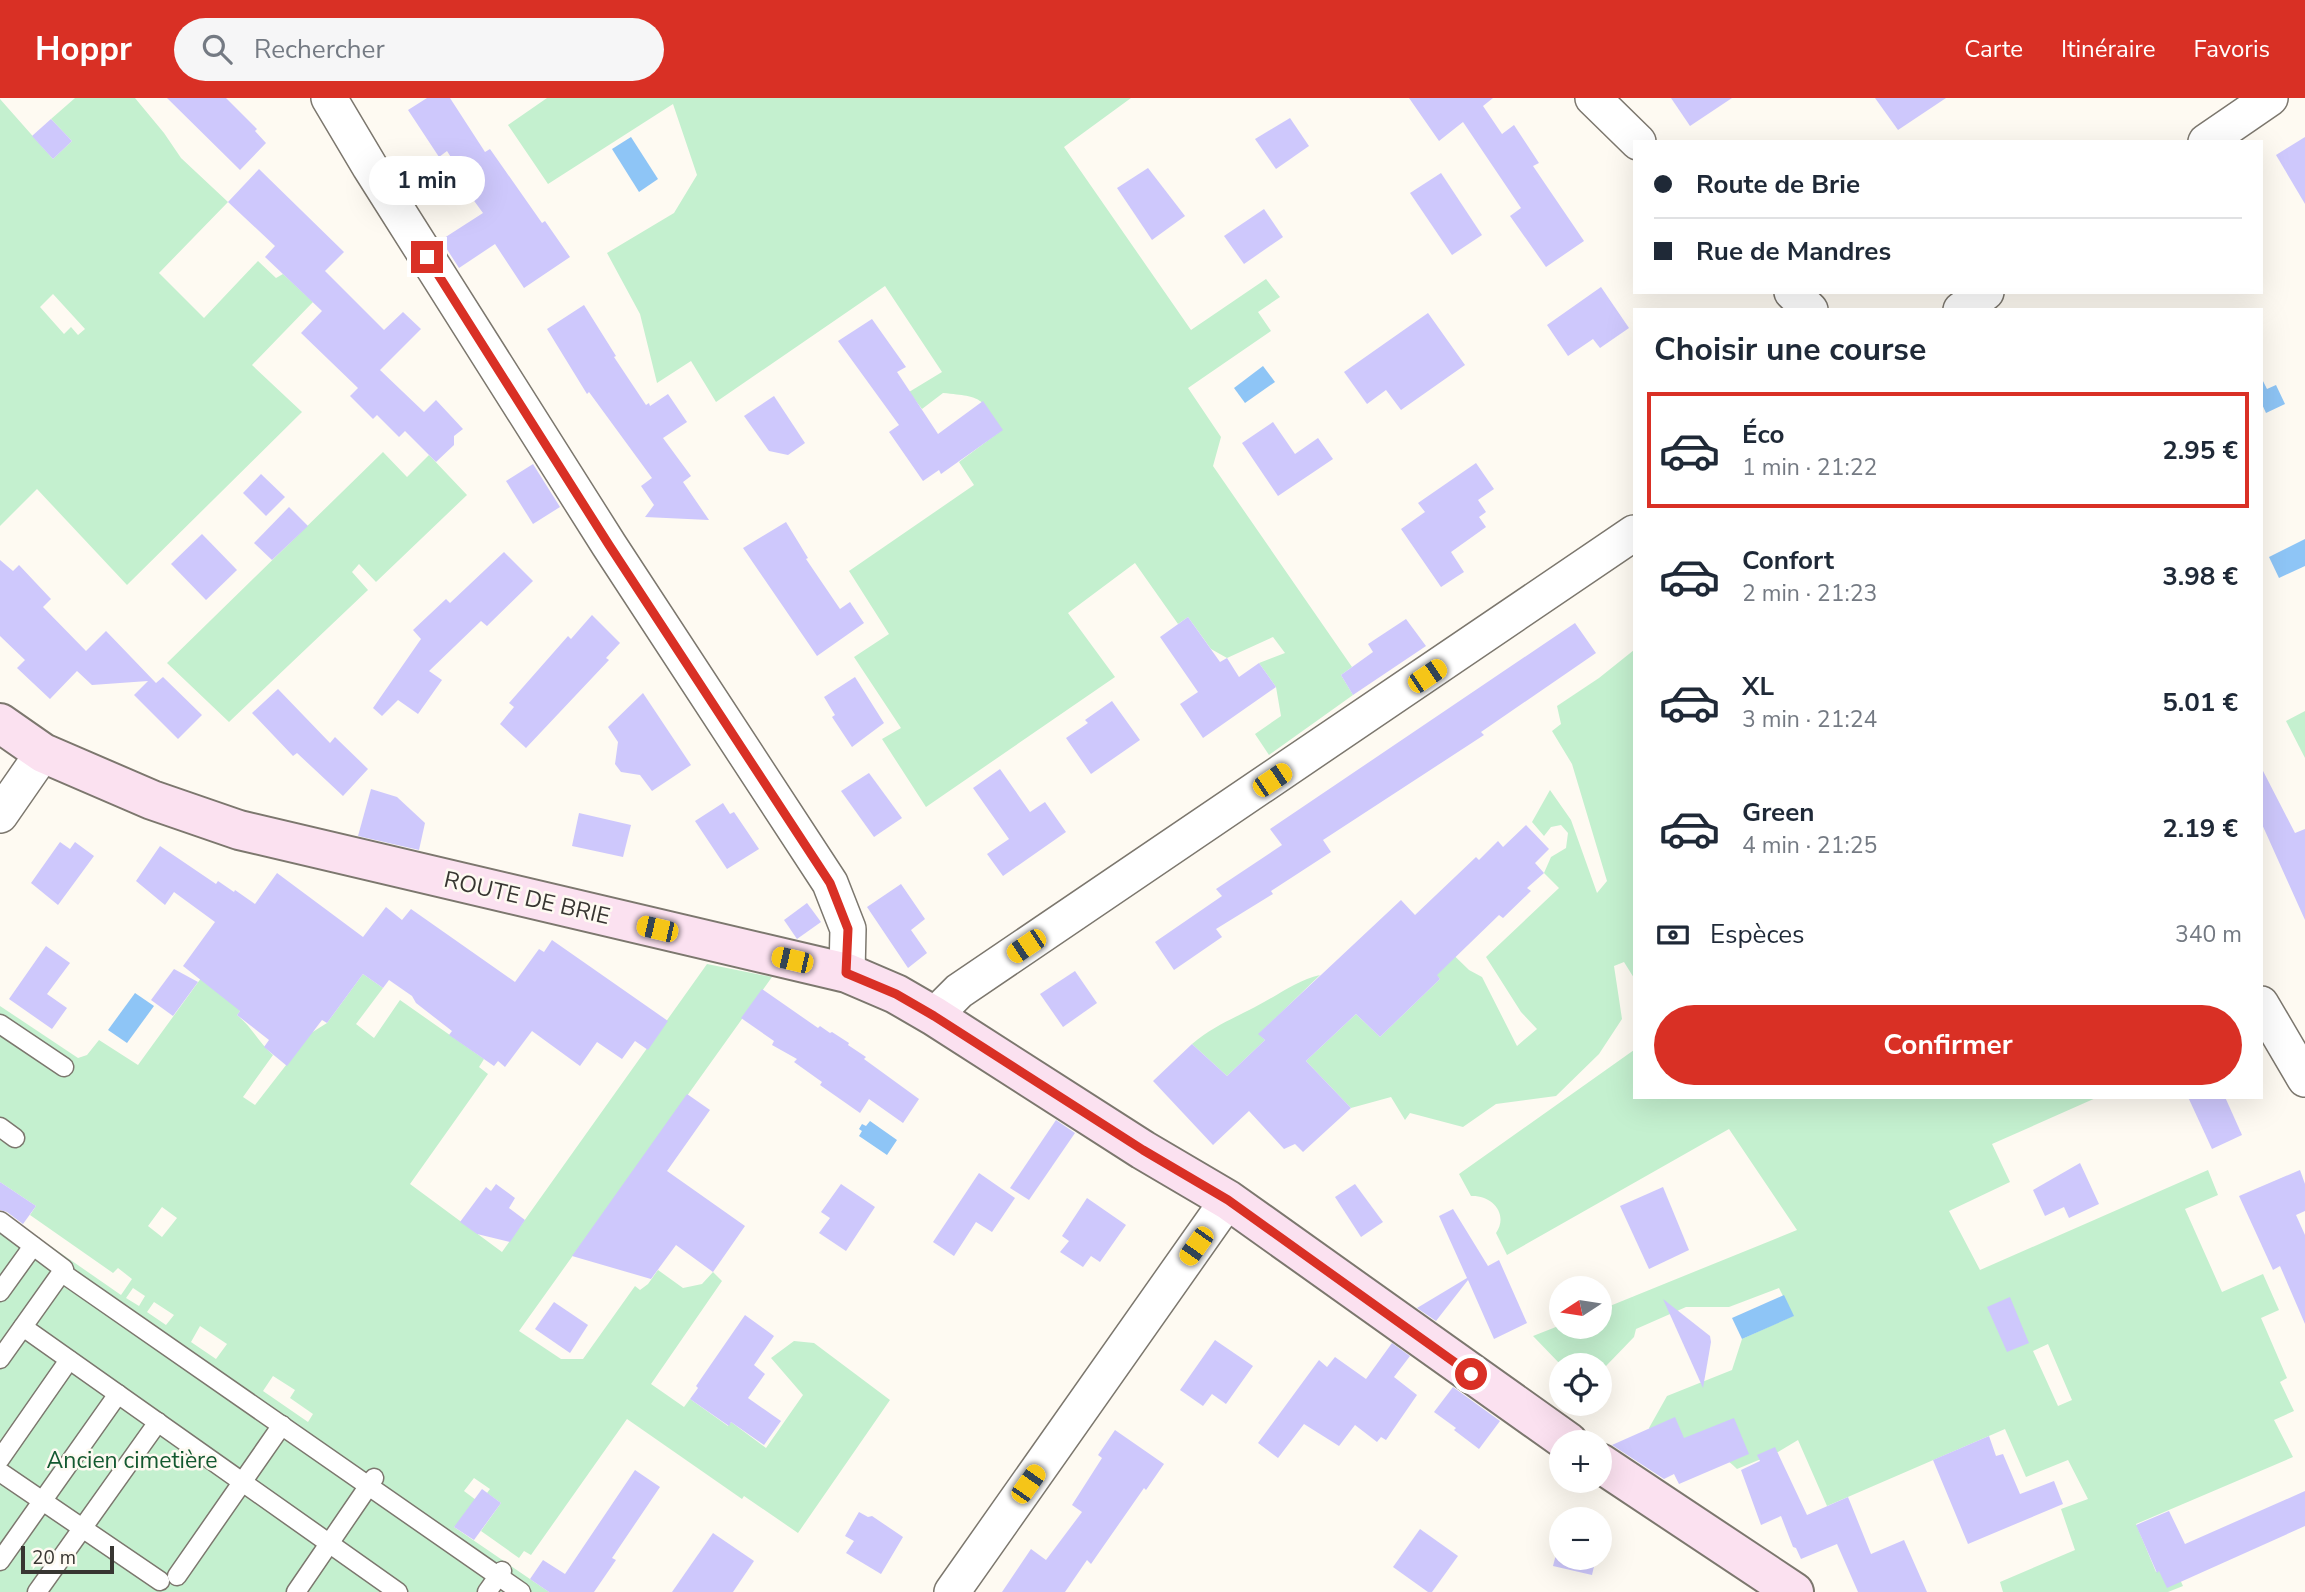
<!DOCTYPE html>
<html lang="fr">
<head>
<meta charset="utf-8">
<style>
	body { margin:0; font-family:"Nunito Sans",sans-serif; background:#f6f6f7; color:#1f2937; height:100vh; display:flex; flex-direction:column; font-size:26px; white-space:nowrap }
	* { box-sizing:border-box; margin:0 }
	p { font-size:23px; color:#747a83 }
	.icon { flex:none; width:38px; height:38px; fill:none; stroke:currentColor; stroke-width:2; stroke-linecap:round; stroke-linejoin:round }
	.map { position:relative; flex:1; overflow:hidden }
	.drawer { position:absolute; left:1633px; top:210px; width:630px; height:791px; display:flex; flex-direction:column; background:#fff; border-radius:0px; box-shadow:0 7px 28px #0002 }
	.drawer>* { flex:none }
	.top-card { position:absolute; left:1633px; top:42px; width:630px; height:154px; border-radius:0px; box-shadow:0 7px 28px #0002; display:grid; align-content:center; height:154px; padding:0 21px; background:#fff }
	.needle { width:46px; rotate:258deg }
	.tools { position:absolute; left:1549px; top:1178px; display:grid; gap:14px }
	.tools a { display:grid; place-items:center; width:63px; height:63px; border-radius:50%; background:#fff; box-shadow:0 7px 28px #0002; font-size:35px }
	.scale { position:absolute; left:21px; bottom:18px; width:93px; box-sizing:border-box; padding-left:7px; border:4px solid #383632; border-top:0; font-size:19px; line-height:24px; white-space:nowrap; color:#383632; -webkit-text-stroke:5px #fefaf2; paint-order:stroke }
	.end { position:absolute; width:32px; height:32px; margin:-16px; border:9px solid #d93025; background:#fff; box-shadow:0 0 0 4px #fff }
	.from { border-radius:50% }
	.bubble { position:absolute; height:49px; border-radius:24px; background:#fff; box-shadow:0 7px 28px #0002; font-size:23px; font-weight:700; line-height:49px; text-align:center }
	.car { position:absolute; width:21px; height:42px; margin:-21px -10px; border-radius:9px; box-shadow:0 0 5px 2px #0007; background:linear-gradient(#f5c518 24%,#345 0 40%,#f5c518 0 76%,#345 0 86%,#f5c518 0) }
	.top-card b { display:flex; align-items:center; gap:24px; height:66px; font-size:26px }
	.top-card b+b { border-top:2px solid #e0e1e3 }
	.top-card i { width:18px; height:18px; background:#1f2937 }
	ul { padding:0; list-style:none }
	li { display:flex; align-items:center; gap:21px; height:116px; margin:0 14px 10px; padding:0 7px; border:4px solid transparent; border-radius:0px }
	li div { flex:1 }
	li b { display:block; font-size:26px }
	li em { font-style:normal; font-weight:700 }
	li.active { border-color:#d93025 }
	li>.icon { width:63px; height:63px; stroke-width:1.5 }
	h2 { padding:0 21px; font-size:32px; line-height:84px }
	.pay { display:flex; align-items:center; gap:18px; height:77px; padding:0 21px; font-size:26px }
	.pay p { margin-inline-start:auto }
	.action { display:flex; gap:14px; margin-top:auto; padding:14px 21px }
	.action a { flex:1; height:80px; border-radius:42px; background:#d93025; color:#fff; font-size:28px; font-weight:700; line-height:80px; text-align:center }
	header { display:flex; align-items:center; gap:42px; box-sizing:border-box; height:98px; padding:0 35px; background:#d93025; color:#fff }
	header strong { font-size:33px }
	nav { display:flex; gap:38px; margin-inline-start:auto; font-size:24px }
	.search { width:490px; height:63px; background:#f6f6f7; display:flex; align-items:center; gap:18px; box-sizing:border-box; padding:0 24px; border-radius:38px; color:#747a83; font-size:26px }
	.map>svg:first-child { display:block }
	.green { fill:#c4f0cf; fill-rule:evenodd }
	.water { fill:#8ec5f6 }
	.building { fill:#cec8fc }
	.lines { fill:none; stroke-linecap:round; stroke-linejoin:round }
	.lane-casing { stroke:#7c776e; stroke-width:21 }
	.street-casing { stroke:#7c776e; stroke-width:38 }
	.secondary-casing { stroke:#7c776e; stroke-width:42 }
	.lane { stroke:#fff; stroke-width:18 }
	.street { stroke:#fff; stroke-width:35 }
	.secondary { stroke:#fbe1f0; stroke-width:38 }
	.route { stroke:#d93025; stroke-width:9 }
	.labels { text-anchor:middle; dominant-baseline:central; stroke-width:5; stroke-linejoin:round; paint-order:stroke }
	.street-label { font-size:23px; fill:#383632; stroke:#fefaf2 }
	.park-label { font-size:23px; fill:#135930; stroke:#fefaf2 }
</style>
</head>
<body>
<header>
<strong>Hoppr</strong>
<div class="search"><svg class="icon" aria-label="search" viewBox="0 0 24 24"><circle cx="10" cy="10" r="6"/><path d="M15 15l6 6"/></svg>Rechercher</div>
<nav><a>Carte</a><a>Itinéraire</a><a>Favoris</a></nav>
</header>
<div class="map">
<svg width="2305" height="1494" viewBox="0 0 2305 1494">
	<rect width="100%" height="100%" fill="#fefaf2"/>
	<g class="green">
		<path d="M75,0H135L164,35L181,60L228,104L159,175L204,220L258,163L276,180L283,176L313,204L252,267L302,314L127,487L37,391L0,428V1L53,61L72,43L51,21ZM53,196L85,231L78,237L71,229L64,236L40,209Z"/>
		<path d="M547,0H1131L1064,49L1191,232L1266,181L1280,199L1258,214L1271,233L1188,290L1221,339L1213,368L1352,569L1341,577L1353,597L1269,657L1255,636L1281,618L1276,589L1259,565L1285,555L1273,539L1227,560L1211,551L1188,519L1178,526L1135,465L1068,515L1115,579L926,709L882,641L901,630L854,559L889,536L849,473L974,387L959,364L1002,332C980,299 984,299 943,295L922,311L909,294L942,274L885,188L716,304L691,263L657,285L640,216L607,155L674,115L697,77L673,6L548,86L508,27Z"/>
		<polygon points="383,354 407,379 429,357 467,397 376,484 359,466 352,474 368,492 229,624 167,565"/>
		<polygon points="1634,552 1634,880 1624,864 1614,868 1622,921 1599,956 1556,998 1496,1006 1463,1029 1410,1015 1405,1022 1391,999 1351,1010 1306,963 1356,916 1380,939 1440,881 1417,858 1436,840 1469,872 1482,879 1517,948 1537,931 1521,914 1486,859 1559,790 1544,775 1551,759 1566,750 1568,735 1561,727 1551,729 1544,738 1532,724 1550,692 1571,722 1597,795 1607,783 1572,666 1552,633 1561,626 1557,608 1599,580"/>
		<polygon points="2305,613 2305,660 2286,623"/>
		<path d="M228,843L240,913L237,917C252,929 259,945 273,957L243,999L255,1007L311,935L327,925L363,876L383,890L356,926L374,940L400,902L484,961L479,969L488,976L410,1086L502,1154L707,866L772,879L519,1233L561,1261H583L635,1188L640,1192L648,1186L658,1172L683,1190L702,1186L713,1174L722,1183L651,1286L684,1309L690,1301L728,1328L731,1324L766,1350L803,1297L771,1260L794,1243L814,1245L890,1302L798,1435L744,1398L742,1401L627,1321L531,1457L524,1453L519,1460L481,1433L501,1405L487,1395L490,1391L474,1380L464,1393L480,1405L454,1429L549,1494H0V1113L121,1197L132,1181L118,1170L113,1175L30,1117L36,1108L0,1084V908L78,960L87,957L99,942L138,967ZM162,1109L177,1120L162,1139L148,1128ZM133,1190L145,1198L139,1208L126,1200ZM154,1204L174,1217L166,1227L147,1214ZM200,1228L227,1246L216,1261L191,1244ZM273,1278L295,1292L290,1300L313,1316L308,1324L263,1293Z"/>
		<path d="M1320,877L1259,936L1265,942L1227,978L1192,946C1214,928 1230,922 1255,909C1277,898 1297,882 1320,877Z"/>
		<path d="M1634,952V999H2098L1992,1046L2010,1084L1949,1113L1980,1172L2208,1072L2218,1097L2185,1111L2222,1194L2263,1176L2279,1212L2261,1220L2287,1280L2280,1284L2294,1313L2274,1322L2293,1359L2136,1426L2156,1474L2173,1467L2183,1488L2168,1494H2003L2000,1484L2075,1452L2061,1411L2088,1401L2068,1362L2026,1379L2005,1331L1827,1408L1798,1342L1778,1354L1737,1371C1716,1349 1680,1340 1651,1335L1649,1330L1667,1298L1732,1272L1742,1241L1793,1218L1779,1190L1729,1209H1686L1636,1231L1634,1239L1606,1268L1561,1267L1533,1238L1561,1227V1228H1600V1212L1797,1132L1729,1031L1507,1157L1496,1135C1509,1116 1492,1097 1471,1098L1459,1076ZM2048,1246L2072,1302L2058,1308L2033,1253Z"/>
	</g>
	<g class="water">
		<polygon points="631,39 658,81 639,94 612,51"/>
		<polygon points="1263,268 1275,284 1245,305 1234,290"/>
		<polygon points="2261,279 2267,291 2276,287 2285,306 2266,315 2261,304"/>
		<polygon points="2305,441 2305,468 2279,480 2269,459"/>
		<polygon points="135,895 154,908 127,945 108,932"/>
		<polygon points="870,1023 897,1042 887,1057 859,1038 862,1033 859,1031 862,1026 866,1028"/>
		<polygon points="1784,1197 1794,1218 1742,1241 1732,1220"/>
	</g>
	<g class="building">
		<polygon points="167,0 226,0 257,31 255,33 266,45 240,72"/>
		<polygon points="427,0 450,0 485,54 490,51 542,125 545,123 570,159 524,190 495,146 459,170 441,142 483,115 472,100 475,97 447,53 439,59 408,12"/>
		<polygon points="1409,0 1493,0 1483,8 1502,36 1514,27 1539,65 1533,68 1584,143 1546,169 1510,118 1521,110 1463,24 1439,43"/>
		<polygon points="1671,0 1732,0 1690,28"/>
		<polygon points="1875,0 1946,0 1898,32"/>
		<polygon points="1290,20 1309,48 1276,71 1255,41"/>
		<polygon points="51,21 72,43 53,61 32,38"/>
		<polygon points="2305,39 2305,106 2276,57"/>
		<polygon points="1148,70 1185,118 1152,142 1117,90"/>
		<polygon points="259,71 344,154 325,173 384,232 403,214 421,231 380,272 424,314 436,302 463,331 454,338 454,347 436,364 405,333 399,339 377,317 373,321 350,298 358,290 301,235 322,213 265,159 275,148 228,104"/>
		<polygon points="1441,75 1482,137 1452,157 1410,95"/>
		<polygon points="1264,111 1283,139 1244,166 1224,138"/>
		<polygon points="1601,189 1629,230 1600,250 1593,241 1568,258 1547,227"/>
		<polygon points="584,207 616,258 614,259 646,307 649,305 650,308 668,296 687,324 663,340 691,378 683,384 709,422 645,419 654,407 641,388 652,380 589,294 587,296 547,231"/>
		<polygon points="1428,215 1465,267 1401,312 1386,292 1367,306 1344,274"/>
		<polygon points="872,221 906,269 897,274 938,336 983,303 1003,332 941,376 939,372 923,383 889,334 899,327 838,243"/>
		<polygon points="774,298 805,345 788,357 769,353 744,318"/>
		<polygon points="1273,324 1295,356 1318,340 1333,361 1278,398 1242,345"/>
		<polygon points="1476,365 1494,391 1478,402 1486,414 1479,419 1486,429 1451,454 1464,474 1441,489 1401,431 1425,414 1418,405"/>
		<polygon points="533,366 560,409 533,426 506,383"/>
		<polygon points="261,376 285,399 266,418 243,395"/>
		<polygon points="289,409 308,428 272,462 254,445"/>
		<polygon points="786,424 808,460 806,461 840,511 850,504 864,525 817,558 743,450"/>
		<polygon points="202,436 237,472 206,502 171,466"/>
		<polygon points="504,454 533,483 487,528 481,523 429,573 442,582 418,616 398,602 382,618 373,610 421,541 413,532 446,501 450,505"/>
		<polygon points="0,462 13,473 19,467 51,501 43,509 86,553 106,533 156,585 163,579 202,617 178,641 134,597 148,583 92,587 77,573 50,601 17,570 25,562 0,538"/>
		<polygon points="592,517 620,545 606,560 609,562 526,650 500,626 514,609 509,605 568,538 571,541"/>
		<polygon points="1188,519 1220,564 1227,560 1239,579 1259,565 1276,589 1203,640 1180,606 1198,594 1160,539"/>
		<polygon points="1406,521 1426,548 1353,597 1341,577 1373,554 1368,546"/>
		<polygon points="1575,525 1596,555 1481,634 1484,637 1323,742 1331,754 1271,793 1273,796 1216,831 1222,839 1174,872 1155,844 1222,798 1216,791 1282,747 1270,731"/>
		<polygon points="855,579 884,625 852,649 832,619 835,617 824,599"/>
		<polygon points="278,591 330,645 335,639 368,671 343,698 297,655 293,658 252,615"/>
		<polygon points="643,595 691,667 652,693 640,677 621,674 615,666 618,644 608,629"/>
		<polygon points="1112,603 1140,642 1091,676 1066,640 1088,625 1085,622"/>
		<polygon points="2261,669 2295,735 2305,731 2305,822 2261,724"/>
		<polygon points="1000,671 1030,714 1045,704 1066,734 1003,778 987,756 1009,741 973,690"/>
		<polygon points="869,675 902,720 874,739 841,693"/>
		<polygon points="371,691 397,699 425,725 419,752 358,738"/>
		<polygon points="723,705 730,716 734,714 759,751 727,771 695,723"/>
		<polygon points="579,715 631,727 623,759 572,748"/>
		<polygon points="1526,727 1549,751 1535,765 1544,775 1527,790 1531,793 1503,820 1499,817 1437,877 1440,881 1380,939 1356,916 1306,963 1351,1010 1303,1054 1295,1046 1284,1051 1249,1013 1213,1047 1153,983 1192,946 1227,978 1265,942 1258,936 1401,802 1415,817 1476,759 1479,762 1498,743 1503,749"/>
		<polygon points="60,744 70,751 75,744 94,758 58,807 31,785"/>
		<polygon points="160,748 216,786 218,783 234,794 235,792 255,806 277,775 363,839 386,809 402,822 411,811 515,884 539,851 544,854 552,842 668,923 648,952 635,943 622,961 597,944 580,968 532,933 505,969 498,963 494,968 449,937 452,933 416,905 412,898 389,882 383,890 363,876 327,925 322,922 287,968 264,949 269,942 237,917 240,913 183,868 215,824 174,794 165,807 136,783"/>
		<polygon points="901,786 925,821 911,832 927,855 908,870 867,809"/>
		<polygon points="807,805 821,824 797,841 784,822"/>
		<polygon points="46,848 70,865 47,896 67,910 52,931 9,901"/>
		<polygon points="174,871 198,884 173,918 151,902"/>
		<polygon points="1075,873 1097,905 1063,929 1040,896"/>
		<polygon points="762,891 818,930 820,928 830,935 832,934 849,945 848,947 866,959 864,961 919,1001 903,1025 869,1001 860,1015 820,987 822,984 794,964 797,961 772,947 774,943 741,920"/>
		<polygon points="687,996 710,1012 667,1073 745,1128 713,1174 676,1147 651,1181 572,1158"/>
		<polygon points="2188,999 2225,999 2242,1037 2212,1051"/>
		<polygon points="1056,1022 1075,1035 1029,1102 1010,1090"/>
		<polygon points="2080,1065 2099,1106 2069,1120 2064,1109 2045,1118 2033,1092"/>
		<polygon points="2300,1072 2305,1086 2305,1113 2296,1117 2305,1137 2305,1226 2280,1168 2273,1172 2239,1098"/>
		<polygon points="979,1075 1015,1100 992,1134 976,1124 954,1158 933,1144"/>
		<polygon points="0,1084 36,1108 23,1126 7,1114 0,1112"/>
		<polygon points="496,1086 515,1100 509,1110 525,1122 510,1144 477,1136 460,1124 486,1089 491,1093"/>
		<polygon points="841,1086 875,1109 846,1153 819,1135 830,1120 821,1114"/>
		<polygon points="1355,1086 1383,1124 1361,1139 1335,1099"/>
		<polygon points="1663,1089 1689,1152 1649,1171 1620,1108"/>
		<polygon points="1087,1100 1126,1127 1100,1164 1091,1158 1083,1169 1060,1154 1069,1143 1062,1138"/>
		<polygon points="1453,1111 1488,1168 1499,1162 1527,1225 1494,1241 1468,1182 1436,1223 1417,1210 1467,1180 1439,1118"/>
		<polygon points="2010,1199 2029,1245 2007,1254 1987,1209"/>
		<polygon points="1663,1201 1710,1238 1711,1244 1703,1290"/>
		<polygon points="554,1204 588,1227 570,1255 535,1231"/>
		<polygon points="745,1217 774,1238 754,1267 765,1276 748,1300 781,1323 764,1347 731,1324 729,1328 690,1301 698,1290 696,1288"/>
		<polygon points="1215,1242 1253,1268 1226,1306 1212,1296 1203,1308 1180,1292"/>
		<polygon points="1392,1245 1410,1258 1394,1279 1417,1297 1386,1342 1381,1339 1377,1344 1355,1327 1339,1348 1304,1326 1278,1360 1258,1345 1319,1262 1327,1269 1335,1259 1366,1281"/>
		<polygon points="1453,1289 1500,1323 1479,1351 1454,1332 1456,1330 1434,1314"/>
		<polygon points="1675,1319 1684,1340 1734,1320 1749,1356 1679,1386 1674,1376 1664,1381 1612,1347"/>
		<polygon points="1115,1332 1164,1366 1146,1392 1144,1390 1091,1466 1087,1462 1065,1494 1002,1494 1031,1451 1046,1462 1082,1414 1072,1407 1102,1360 1098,1357"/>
		<polygon points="1989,1338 1996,1358 2003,1356 2020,1396 2054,1383 2063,1406 1968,1446 1933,1362"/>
		<polygon points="1775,1349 1807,1417 1848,1399 1871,1456 1904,1442 1927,1494 1858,1494 1837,1446 1801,1461 1796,1450 1793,1449 1781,1418 1761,1427 1741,1372 1760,1363 1757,1357"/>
		<polygon points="635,1372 660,1389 612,1460 616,1462 594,1494 549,1494 530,1481 543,1462 565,1476"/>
		<polygon points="482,1391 501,1405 474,1442 454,1429"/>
		<polygon points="2305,1393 2305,1428 2167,1490 2159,1473 2157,1475 2136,1427 2169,1413 2185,1446"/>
		<polygon points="859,1414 868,1419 872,1418 903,1439 881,1476 846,1455 854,1443 845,1438"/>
		<polygon points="1420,1431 1458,1458 1432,1494 1428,1494 1393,1469"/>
		<polygon points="713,1435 754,1463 733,1494 672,1494"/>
		<polygon points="1561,1437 1561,1460 1596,1460 1592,1477 1553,1468"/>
	</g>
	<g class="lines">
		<g class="lane-casing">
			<g id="lane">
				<polyline points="0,926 64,969"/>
				<polyline points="0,1029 15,1040"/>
				<polyline points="0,1123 64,1171 0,1261"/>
				<polyline points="61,1174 521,1494"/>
				<polyline points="0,1194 33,1148"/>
				<polyline points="23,1229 398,1494"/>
				<polyline points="0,1361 69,1262"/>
				<polyline points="0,1374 160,1483"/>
				<polyline points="0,1463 118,1296"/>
				<polyline points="177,1478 282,1327"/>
				<polyline points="37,1494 158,1324"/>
				<polyline points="296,1494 374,1380"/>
				<polyline points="487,1494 502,1473"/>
			</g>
		</g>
		<g class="street-casing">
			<g id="street">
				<polyline points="329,0 370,69 609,447 830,785 848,831 847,875"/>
				<polyline points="1593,0 1638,44"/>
				<polyline points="2206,44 2270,0"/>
				<polyline points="1792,194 1810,212"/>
				<polyline points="1961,212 1986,194"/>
				<polyline points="0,717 43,655"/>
				<polyline points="2261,906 2305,981"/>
				<polyline points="934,918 959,893 1634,435"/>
				<polyline points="952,1494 1228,1102"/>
			</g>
		</g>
		<g class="secondary-casing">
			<g id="secondary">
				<polyline points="0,625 43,655 152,702 239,732 847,875 896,896 934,918 1143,1052 1228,1102 1568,1344"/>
				<polyline points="1600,1365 1794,1494"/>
			</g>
		</g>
		<use href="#lane" class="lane"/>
		<use href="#street" class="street"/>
		<use href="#secondary" class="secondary"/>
	</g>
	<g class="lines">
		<polyline class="route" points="427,159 609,447 830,785 848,831 846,875 896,896 934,918 1143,1052 1228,1102 1471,1276"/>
	</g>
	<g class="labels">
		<g class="street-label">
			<text transform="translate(527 800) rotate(13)">ROUTE DE BRIE</text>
		</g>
		<g class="park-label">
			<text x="132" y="1362">Ancien cimetière</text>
		</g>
	</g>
</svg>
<div class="tools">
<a><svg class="needle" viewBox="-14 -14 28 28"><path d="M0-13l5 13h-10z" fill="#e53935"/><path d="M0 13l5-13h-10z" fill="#747a83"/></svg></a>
<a><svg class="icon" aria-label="locate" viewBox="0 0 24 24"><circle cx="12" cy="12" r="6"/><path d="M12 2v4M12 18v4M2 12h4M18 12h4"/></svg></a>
<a>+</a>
<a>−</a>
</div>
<div class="scale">20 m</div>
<i class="end from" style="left:1471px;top:1276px"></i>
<i class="end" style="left:427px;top:159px"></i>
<div class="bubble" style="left:369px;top:58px;width:116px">1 min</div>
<i class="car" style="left:1427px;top:578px;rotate:56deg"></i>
<i class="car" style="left:1272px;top:682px;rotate:56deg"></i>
<i class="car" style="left:657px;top:831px;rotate:283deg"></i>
<i class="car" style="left:1026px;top:848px;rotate:236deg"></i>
<i class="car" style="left:792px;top:862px;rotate:283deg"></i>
<i class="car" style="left:1196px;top:1148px;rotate:215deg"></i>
<i class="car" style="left:1028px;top:1386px;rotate:35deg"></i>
<div class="top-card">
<b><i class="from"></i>Route de Brie</b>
<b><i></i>Rue de Mandres</b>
</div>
<section class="drawer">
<h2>Choisir une course</h2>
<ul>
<li class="active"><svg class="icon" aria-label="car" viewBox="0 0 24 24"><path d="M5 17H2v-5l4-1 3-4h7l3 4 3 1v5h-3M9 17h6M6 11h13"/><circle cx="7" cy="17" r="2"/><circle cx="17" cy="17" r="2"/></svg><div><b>Éco</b><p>1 min · 21:22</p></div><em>2.95 €</em></li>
<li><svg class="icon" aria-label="car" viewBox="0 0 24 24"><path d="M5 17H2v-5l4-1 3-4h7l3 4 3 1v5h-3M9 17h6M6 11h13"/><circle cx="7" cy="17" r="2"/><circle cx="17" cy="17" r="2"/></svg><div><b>Confort</b><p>2 min · 21:23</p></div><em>3.98 €</em></li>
<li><svg class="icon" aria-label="car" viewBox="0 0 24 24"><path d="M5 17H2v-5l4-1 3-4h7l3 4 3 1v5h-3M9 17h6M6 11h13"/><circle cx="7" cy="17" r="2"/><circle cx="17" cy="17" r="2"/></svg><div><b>XL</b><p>3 min · 21:24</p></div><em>5.01 €</em></li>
<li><svg class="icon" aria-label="car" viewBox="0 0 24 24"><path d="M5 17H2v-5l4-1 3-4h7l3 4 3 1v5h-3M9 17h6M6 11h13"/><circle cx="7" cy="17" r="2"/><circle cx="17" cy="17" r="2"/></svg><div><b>Green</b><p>4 min · 21:25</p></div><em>2.19 €</em></li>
</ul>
<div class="pay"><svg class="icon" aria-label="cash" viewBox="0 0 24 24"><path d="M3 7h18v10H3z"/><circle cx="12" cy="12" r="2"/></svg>Espèces<p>340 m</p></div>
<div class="action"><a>Confirmer</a></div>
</section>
</div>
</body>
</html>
